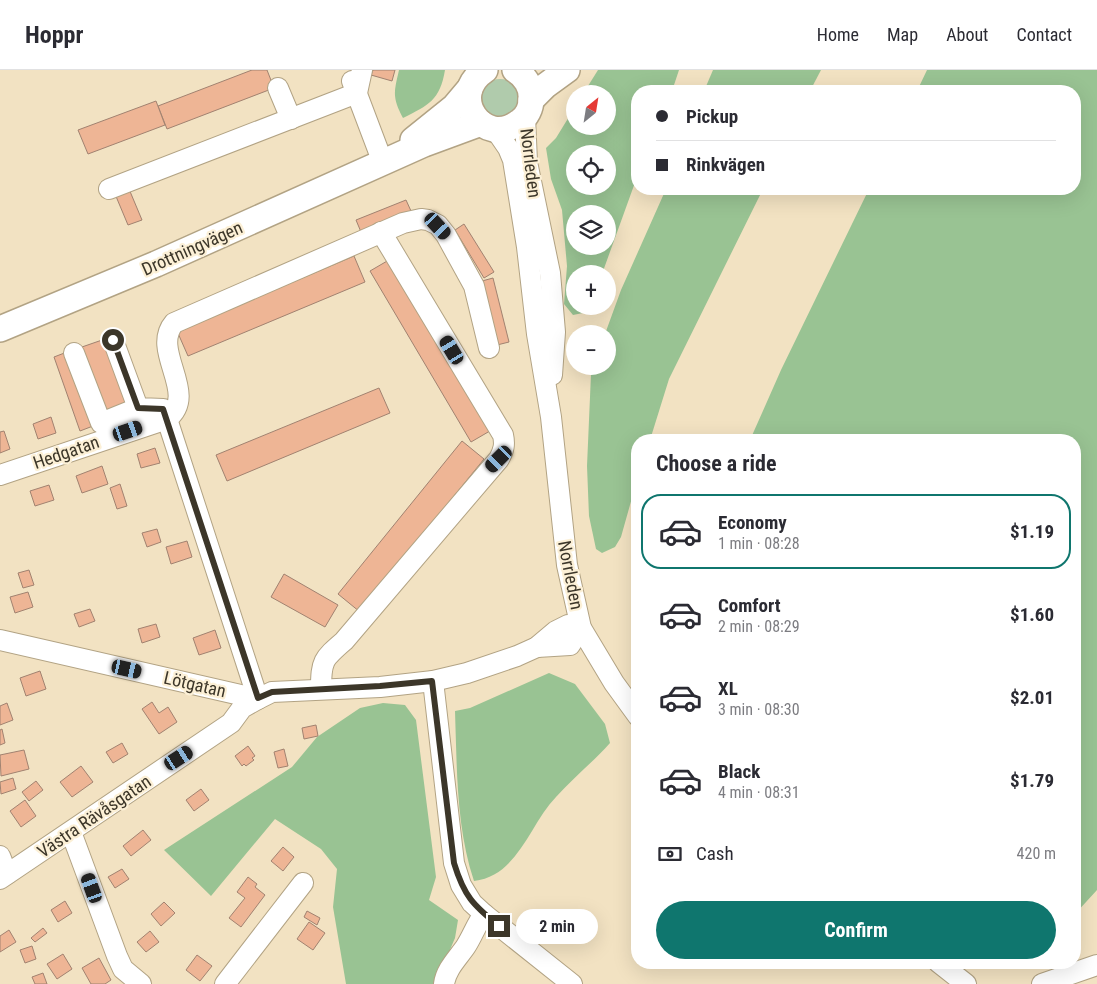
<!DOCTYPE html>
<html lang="en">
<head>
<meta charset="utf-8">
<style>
	body { margin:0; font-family:"Roboto Condensed",sans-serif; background:#f2f2f3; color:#2b2b33; height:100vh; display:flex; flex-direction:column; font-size:19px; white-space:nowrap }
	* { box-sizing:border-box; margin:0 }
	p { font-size:16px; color:#7c7c81 }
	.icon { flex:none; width:28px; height:28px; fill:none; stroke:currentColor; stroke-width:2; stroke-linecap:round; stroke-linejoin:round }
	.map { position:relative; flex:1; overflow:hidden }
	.sheet { position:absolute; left:631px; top:364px; width:450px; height:535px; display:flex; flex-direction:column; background:#fff; border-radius:20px; box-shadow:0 5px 20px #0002 }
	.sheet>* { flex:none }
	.banner { position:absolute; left:631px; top:15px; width:450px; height:110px; border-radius:20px; box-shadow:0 5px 20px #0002; display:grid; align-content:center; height:110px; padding:0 25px; background:#fff }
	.needle { width:32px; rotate:30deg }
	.buttons { position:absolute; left:566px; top:15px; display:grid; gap:10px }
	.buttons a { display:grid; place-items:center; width:50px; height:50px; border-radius:50%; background:#fff; box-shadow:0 5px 20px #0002; font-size:25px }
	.end { position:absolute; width:22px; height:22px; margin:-11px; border:6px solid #3c3629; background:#fff; box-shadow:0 0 0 2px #fff }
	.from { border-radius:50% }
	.bubble { position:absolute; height:35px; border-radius:18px; background:#fff; box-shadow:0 5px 20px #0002; font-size:16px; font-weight:700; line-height:35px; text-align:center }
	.car { position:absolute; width:15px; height:30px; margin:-15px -8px; border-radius:6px; box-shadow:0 0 4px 1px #0007; background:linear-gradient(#222 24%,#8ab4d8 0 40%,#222 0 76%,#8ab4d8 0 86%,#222 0) }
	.banner b { display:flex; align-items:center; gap:18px; height:48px; font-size:19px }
	.banner b+b { border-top:1px solid #e1e1e2 }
	.banner i { width:12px; height:12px; background:#2b2b33 }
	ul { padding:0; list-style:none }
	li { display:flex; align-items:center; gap:15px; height:75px; margin:0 10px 8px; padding:0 15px; border:2px solid transparent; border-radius:20px }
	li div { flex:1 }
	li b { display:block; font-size:19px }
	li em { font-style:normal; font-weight:700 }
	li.current { border-color:#0f766e }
	li>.icon { width:45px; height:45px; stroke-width:1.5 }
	h2 { padding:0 25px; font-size:22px; line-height:60px }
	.pay { display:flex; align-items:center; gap:12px; height:55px; padding:0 25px; font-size:19px }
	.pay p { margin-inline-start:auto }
	.primary-button { display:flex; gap:10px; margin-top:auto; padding:10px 25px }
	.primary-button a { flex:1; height:58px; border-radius:30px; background:#0f766e; color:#fff; font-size:20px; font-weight:700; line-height:58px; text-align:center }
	header { display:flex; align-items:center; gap:30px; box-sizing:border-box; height:70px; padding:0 25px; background:#fff; border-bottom:1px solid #e1e1e2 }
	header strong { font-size:24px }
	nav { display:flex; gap:28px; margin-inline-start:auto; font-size:18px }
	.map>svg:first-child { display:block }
	.green { fill:#b0cbac }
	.forest { fill:#99c393; fill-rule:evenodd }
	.building { fill:#eeb595; stroke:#a18270 }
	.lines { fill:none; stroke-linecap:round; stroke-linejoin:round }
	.minor-casing { stroke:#b2a384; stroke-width:22 }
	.major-casing { stroke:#b2a384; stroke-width:28 }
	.minor { stroke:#fff; stroke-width:20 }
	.major { stroke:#fff; stroke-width:25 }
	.route { stroke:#3c3629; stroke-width:6 }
	.labels { text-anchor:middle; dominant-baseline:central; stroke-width:4.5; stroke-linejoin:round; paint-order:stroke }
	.street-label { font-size:18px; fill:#3c3629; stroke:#fcf0d6 }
</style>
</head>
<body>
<header>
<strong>Hoppr</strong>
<nav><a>Home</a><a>Map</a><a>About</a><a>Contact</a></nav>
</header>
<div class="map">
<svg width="1097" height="914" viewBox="0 0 1097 914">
	<rect width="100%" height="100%" fill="#f2e2c2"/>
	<circle class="green" cx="500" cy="28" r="19"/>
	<g class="forest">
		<path d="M399,0H445C440,30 429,35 403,48C392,27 394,22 399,0Z"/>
		<path d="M598,0H679L672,21H638L637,107L602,204H575V236H590L588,242L573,245L564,234L567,196L562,140L551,109L546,78L556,68L575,37V56H608V24H583ZM575,84H608V116H575ZM575,144H608V176H575Z"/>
		<polygon points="713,0 821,0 810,21 704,21"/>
		<polygon points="927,0 1097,0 1097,820 1075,844 1075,370 750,370 781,300 869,119 1075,119 1075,21 917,21"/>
		<polygon points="666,119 763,119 669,309 650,370 638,370 637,410 621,467 615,477 602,483 596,479 589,446 587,396 591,304 594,296 608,296 608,264 605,264 621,220"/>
		<path d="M549,603L575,614L605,654L610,673C593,692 573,708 556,727C529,755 518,806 474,811C456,757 457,698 455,641L470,638Z"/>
		<polygon points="383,633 405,635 416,650 436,807 429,830 458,850 455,868 440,903 440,914 346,914 333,837 337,799 321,779 275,749 211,826 164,780 292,697 317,667 360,638"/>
	</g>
	<g class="building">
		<polygon points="252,0 267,0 274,18 167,59 158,36"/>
		<polygon points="373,0 395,0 392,11 371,5"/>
		<polygon points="156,31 165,55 88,84 78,60"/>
		<polygon points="129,119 142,150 128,155 115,124"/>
		<polygon points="406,130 411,141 361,162 356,150"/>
		<polygon points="464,154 494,202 484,208 455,160"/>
		<polygon points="354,186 365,212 188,286 177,261"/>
		<polygon points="394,187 495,358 471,372 370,201"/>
		<polygon points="493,208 509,272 497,275 482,211"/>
		<polygon points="105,269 130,337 104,347 79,278"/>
		<polygon points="67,282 93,356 80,361 54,287"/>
		<polygon points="379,318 390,343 227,411 216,385"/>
		<polygon points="51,347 56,363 38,369 33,354"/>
		<polygon points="4,361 10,379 0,383 0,362"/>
		<polygon points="462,371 484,389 360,542 338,524"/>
		<polygon points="155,378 160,393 141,398 137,384"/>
		<polygon points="102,396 108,414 82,423 76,406"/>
		<polygon points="120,414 127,436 117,439 110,418"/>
		<polygon points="49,415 54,430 35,436 30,421"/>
		<polygon points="157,459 161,472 147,477 142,463"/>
		<polygon points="187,471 192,487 171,494 166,477"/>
		<polygon points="29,500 34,515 23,518 18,503"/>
		<polygon points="284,504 338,535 325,557 271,527"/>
		<polygon points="28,522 33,537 15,543 10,527"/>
		<polygon points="90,539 95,551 79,557 74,544"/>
		<polygon points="156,554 160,567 142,573 138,559"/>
		<polygon points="215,560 221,578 199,585 193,568"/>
		<polygon points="40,601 46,619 26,626 20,608"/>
		<polygon points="152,632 159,643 168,637 177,652 159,664 142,639"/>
		<polygon points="7,633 13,650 0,655 0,636"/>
		<polygon points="316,655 318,666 304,669 302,658"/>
		<polygon points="2,659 5,673 0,675 0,660"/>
		<polygon points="122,673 128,684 113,693 106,682"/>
		<polygon points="248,676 255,686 252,688 254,690 246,696 244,694 242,696 235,686"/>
		<polygon points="284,679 288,696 278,698 274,682"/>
		<polygon points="24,680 29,699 1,706 0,685"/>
		<polygon points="81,696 93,712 72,727 60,712"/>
		<polygon points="13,708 16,719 1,724 0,712"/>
		<polygon points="36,711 43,720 29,731 22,722"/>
		<polygon points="201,719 209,730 194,741 186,730"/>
		<polygon points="25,730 36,746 21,757 10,741"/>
		<polygon points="143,760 151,770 131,786 123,776"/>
		<polygon points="283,777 294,787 283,801 271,791"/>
		<polygon points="122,799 129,809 115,818 108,807"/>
		<polygon points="248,807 257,814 255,817 265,825 241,857 229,848 245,828 237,822"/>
		<polygon points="65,831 72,843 58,852 51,840"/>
		<polygon points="164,832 175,843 161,856 151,844"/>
		<polygon points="307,841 320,848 317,855 304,847"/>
		<polygon points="309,852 325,863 313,880 297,869"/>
		<polygon points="43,858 47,863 35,872 31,868"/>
		<polygon points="9,860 16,872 0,882 0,866"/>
		<polygon points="150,861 159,872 146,882 137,872"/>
		<polygon points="32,876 36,889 25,893 20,880"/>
		<polygon points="63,884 72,899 57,909 47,894"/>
		<polygon points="197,885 212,896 200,911 186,900"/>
		<polygon points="99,888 111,910 105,914 91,914 82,898"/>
		<polygon points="43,903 47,914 35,914 32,907"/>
	</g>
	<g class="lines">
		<g class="minor-casing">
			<g id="minor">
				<polyline points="352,11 383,93"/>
				<polyline points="278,18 291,49"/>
				<polyline points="525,47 527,92 550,203 555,262 552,305"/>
				<polyline points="495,59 508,78 513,90 527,177 537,264 551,347 567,495 581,558 614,613 638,646"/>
				<polyline points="109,119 357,23 362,0"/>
				<path d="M113,270L138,338L163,339L167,349C200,324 150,281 174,253L403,153L421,149L428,150L438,155L446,165L474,216L489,278"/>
				<polyline points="74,283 101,353 138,338"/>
				<polyline points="0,405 167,349 258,629 242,638 231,653 0,809"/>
				<polyline points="0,570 258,629 272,622 380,617 433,611 467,603 517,586 537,577 556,561 568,555 581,558"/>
				<polyline points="537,577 570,575 581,558"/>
				<polyline points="433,611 454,793 461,815 472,833 484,844 572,914"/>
				<path d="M321,619C321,591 323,589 344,571L499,389C504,380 505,374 503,365L381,162"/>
				<polyline points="71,762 117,886 123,899 141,914"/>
				<polyline points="0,786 7,804"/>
				<polyline points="938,892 966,914"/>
				<polyline points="225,914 303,813"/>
				<path d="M444,914C446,899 458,888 466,876C473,865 476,855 484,844"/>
				<polyline points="1042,914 1097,895"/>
			</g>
		</g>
		<g class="major-casing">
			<g id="major">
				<path d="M485,0C446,26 484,79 519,52C527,47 531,38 531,29C532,17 525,6 515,0"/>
				<polyline points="531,30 545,16 567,0"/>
				<polyline points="413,70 454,37 470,18"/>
				<polyline points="0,259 156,194 424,74 481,53"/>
			</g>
		</g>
		<use href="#minor" class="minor"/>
		<use href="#major" class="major"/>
	</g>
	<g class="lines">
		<path class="route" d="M113,270L138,338L163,339L258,628L272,622L380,616L432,611L454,793C464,826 473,835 499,856"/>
	</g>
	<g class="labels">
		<g class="street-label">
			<text transform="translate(531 93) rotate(83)">Norrleden</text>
			<text transform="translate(192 178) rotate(-24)">Drottningvägen</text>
			<text transform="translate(66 382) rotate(-19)">Hedgatan</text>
			<text transform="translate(571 505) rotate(79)">Norrleden</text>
			<text transform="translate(195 614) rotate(13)">Lötgatan</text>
			<text transform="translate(94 746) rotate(-34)">Västra Rävåsgatan</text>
		</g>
	</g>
</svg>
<div class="buttons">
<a><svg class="needle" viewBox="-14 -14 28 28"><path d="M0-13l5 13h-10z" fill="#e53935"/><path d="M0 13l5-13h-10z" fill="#7c7c81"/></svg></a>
<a><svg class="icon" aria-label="locate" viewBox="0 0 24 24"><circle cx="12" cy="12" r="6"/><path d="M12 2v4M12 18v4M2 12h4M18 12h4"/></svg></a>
<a><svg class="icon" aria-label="layers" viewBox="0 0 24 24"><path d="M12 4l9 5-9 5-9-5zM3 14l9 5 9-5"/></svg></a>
<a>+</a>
<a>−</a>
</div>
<i class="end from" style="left:113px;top:270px"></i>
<i class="end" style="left:499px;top:856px"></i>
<div class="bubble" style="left:516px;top:839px;width:82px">2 min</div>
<i class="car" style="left:438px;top:156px;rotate:137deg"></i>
<i class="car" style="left:452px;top:280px;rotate:329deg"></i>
<i class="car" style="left:128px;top:361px;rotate:71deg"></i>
<i class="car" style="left:499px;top:389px;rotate:225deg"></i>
<i class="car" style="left:127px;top:599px;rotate:103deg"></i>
<i class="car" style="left:179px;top:688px;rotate:57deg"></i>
<i class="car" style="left:92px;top:818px;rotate:340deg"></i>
<div class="banner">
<b><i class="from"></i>Pickup</b>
<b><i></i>Rinkvägen</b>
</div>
<section class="sheet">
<h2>Choose a ride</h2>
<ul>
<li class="current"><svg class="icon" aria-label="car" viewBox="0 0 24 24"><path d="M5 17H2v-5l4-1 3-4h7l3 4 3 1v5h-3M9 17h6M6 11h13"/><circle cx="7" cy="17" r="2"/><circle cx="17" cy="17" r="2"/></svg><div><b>Economy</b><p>1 min · 08:28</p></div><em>$1.19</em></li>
<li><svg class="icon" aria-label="car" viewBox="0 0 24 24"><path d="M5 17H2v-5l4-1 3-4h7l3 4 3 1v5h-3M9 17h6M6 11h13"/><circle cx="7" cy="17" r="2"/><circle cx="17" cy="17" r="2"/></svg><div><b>Comfort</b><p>2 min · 08:29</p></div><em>$1.60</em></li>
<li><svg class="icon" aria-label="car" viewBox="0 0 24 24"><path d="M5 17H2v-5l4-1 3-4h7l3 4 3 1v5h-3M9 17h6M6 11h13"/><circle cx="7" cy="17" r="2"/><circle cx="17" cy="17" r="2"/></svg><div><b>XL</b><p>3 min · 08:30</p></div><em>$2.01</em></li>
<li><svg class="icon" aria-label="car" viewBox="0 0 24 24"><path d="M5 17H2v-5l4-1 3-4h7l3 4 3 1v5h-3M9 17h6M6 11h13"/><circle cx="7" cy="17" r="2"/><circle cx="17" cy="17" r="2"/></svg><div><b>Black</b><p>4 min · 08:31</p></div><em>$1.79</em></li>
</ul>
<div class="pay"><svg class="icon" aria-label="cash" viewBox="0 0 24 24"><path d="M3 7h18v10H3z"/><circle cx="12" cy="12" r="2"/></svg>Cash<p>420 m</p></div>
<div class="primary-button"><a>Confirm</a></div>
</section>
</div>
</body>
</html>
